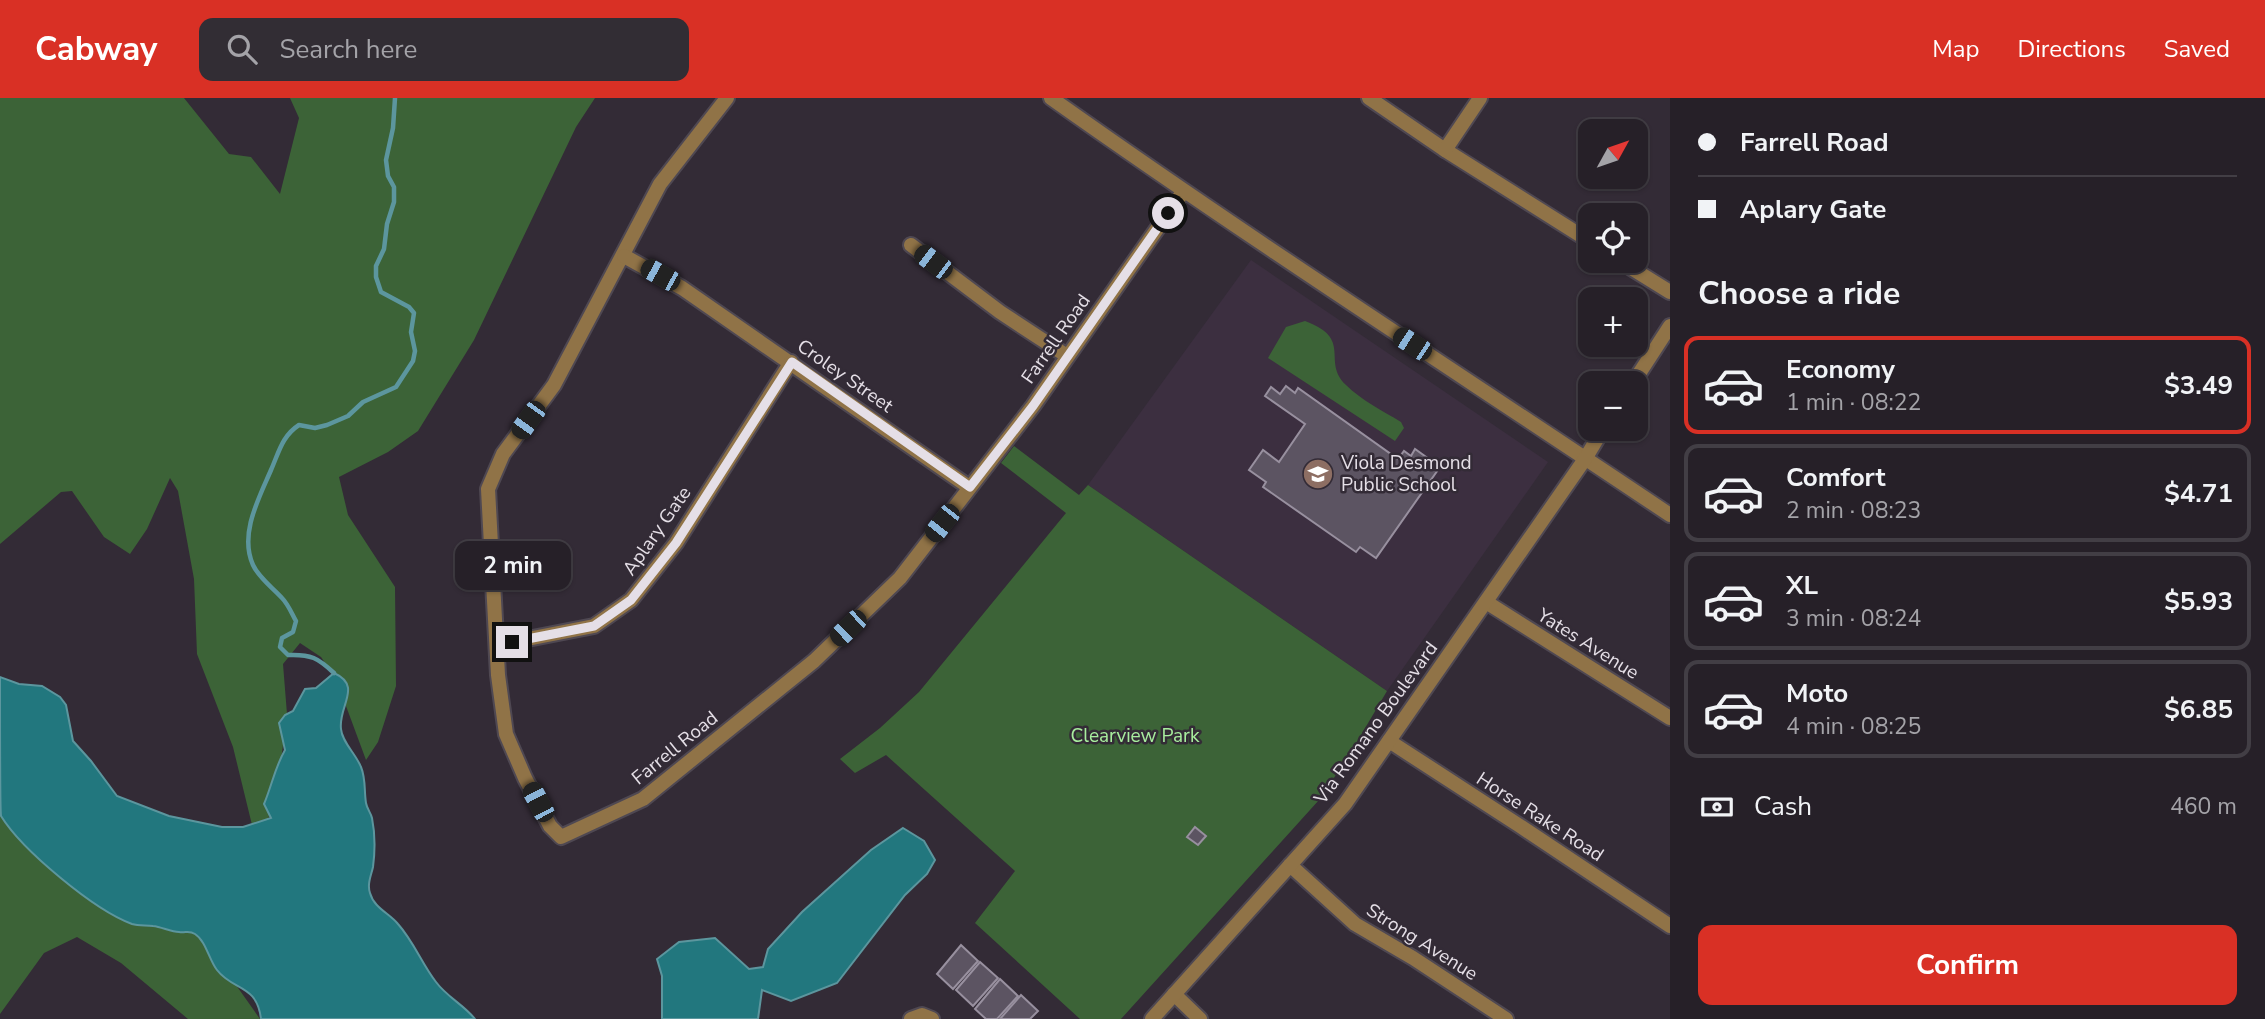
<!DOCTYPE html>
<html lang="en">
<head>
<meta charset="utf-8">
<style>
	body { margin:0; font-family:"Nunito Sans",sans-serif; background:#322d34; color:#f1f3f6; height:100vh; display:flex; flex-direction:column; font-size:26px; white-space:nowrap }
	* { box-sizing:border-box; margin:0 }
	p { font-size:23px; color:#a4a3a8 }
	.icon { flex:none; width:38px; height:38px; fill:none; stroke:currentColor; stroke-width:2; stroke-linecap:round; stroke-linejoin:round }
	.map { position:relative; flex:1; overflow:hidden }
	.panel { display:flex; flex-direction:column; background:#262028; width:595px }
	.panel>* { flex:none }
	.banner { display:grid; align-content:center; height:154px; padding:0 28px; background:#262028 }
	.needle { width:46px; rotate:50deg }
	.tools { position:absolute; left:1578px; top:21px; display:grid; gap:14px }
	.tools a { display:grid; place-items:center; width:70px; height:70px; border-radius:14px; background:#262028; box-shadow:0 2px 5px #0004,0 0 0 2px #423e45; font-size:35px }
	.end { position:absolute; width:32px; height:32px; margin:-16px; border:9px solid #e5dfe7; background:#111; box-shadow:0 0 0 4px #111 }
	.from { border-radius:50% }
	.bubble { position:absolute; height:49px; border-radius:14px; background:#262028; box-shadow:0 2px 5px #0004,0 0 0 2px #423e45; font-size:23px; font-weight:700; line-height:49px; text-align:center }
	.car { position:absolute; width:21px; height:42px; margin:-21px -10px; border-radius:9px; box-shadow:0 0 5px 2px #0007; background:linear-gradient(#222 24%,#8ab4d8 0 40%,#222 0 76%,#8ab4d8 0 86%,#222 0) }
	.banner b { display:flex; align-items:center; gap:24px; height:66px; font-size:26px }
	.banner b+b { border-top:2px solid #423e45 }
	.banner i { width:18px; height:18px; background:#f1f3f6 }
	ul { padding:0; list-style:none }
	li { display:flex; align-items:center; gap:21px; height:98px; margin:0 14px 10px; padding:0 14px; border:4px solid #423e45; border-radius:14px }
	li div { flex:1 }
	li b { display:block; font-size:26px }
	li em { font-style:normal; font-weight:700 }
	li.on { border-color:#d93025 }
	li>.icon { width:63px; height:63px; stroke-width:1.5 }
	h2 { padding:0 28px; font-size:32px; line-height:84px }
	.pay { display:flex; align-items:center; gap:18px; height:77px; padding:0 28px; font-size:26px }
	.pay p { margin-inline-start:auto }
	.cta { display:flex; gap:14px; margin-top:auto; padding:14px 28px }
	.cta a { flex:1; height:80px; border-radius:14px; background:#d93025; color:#fff; font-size:28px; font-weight:700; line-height:80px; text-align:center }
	header { display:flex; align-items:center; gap:42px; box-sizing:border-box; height:98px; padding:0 35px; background:#d93025; color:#fff }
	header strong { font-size:33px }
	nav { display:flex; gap:38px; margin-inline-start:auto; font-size:24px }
	.search { width:490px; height:63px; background:#322d34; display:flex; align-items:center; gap:18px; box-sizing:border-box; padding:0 24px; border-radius:14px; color:#a4a3a8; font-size:26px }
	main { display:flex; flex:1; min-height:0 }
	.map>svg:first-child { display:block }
	.built { fill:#3c2f40 }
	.green { fill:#3c6337 }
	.water { fill:#22777e; stroke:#5c969e; stroke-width:2 }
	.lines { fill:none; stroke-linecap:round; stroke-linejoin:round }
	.stream { stroke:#5c969e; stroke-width:4.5 }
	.building { fill:#5c5462; stroke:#98909f; stroke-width:2 }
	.minor-casing { stroke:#4f4852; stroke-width:18 }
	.tertiary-casing { stroke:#4f4852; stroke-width:18 }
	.minor { stroke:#907347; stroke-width:14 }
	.tertiary { stroke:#907347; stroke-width:14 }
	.route { stroke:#e5dfe7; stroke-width:9 }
	.labels { text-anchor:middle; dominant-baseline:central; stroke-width:5; stroke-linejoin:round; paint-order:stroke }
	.street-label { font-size:19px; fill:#e5dfe7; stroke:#332b36 }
	.poi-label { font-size:19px; fill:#e5dfe7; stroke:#332b36; text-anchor:start }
	.park-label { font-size:19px; fill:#a8ee9e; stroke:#332b36 }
</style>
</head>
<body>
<header>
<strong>Cabway</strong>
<div class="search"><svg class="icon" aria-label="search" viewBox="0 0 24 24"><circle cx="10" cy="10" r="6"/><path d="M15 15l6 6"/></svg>Search here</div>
<nav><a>Map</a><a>Directions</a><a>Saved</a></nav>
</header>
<main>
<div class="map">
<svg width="1670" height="921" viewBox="0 0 1670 921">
	<rect width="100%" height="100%" fill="#332b36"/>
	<polygon class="built" points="1251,162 1548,364 1387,593 1088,387"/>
	<g class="green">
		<polygon points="0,0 184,0 229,56 251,59 280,96 299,20 290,0 595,0 576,29 474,242 418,333 388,354 339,379 348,417 395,489 396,588 378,644 366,662 336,581 321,559 300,545 283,566 287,616 277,694 267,724 253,731 233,649 197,556 194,481 178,393 170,380 147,431 130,456 104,439 72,393 61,394 0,446"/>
		<path d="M1305,223C1354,241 1321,263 1346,287C1361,302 1383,313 1401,324L1404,330L1395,343L1268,260L1286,229Z"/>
		<polygon points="1014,348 1079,397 1088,387 1387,593 1348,659 1319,702 1121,921 1080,921 975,825 1015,773 886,657 855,675 840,661 880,630 919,594 1066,415 1001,365"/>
		<polygon points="0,666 175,814 202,839 260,921 188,921 121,865 77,839 44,855 0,916"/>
	</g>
	<g class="water">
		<path d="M334,575C363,588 338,608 341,631C342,644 356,656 361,669C366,681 364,693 366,705C367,711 371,715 372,720C375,735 375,754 373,769C371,778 367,786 370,795C374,810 389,815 398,826C414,844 422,866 436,884C447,899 464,907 475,921H261C257,886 233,893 217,872C209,862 206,843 195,836C189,832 186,835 179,834C171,834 162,829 153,828C146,827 139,828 132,826C94,812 22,752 1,718C0,712 0,597 0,579L19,586L42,588L60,599L66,607L73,643L91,663L117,698L169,718L222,729H243L271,720L264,706C272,687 275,669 285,652L279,625L285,617L293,613L305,591L316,590Z"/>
		<polygon points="903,730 924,743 935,762 927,776 905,797 837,885 791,903 762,892 758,921 662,921 662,878 657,861 679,844 715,840 749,871 763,869 768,851 802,814 871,752"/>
	</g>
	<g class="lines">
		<path class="stream" d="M334,575C318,560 311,556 288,557L280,549L282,540L293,534L296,523C292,516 288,506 282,500C272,489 259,480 253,467C239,436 259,400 271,372C279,354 282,338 299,327L315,330L327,327L348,318L363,304L396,289L413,263L415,253L411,234L414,215L409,209L381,194L376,179V168L384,151L387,126L394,104V89L388,78L386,62L393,30L395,0"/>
	</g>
	<g class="building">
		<polygon points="1286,288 1295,295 1298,290 1398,361 1404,353 1411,358 1415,351 1440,369 1376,460 1360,449 1356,454 1263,389 1266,384 1249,372 1263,352 1279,364 1305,326 1265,298 1271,289 1280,296"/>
		<polygon points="1195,729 1206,738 1198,747 1187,739"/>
		<polygon points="961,847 978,863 953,891 937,876"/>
		<polygon points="980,864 998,880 973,908 956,892"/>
		<polygon points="1000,881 1018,898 997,921 986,921 975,911"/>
		<polygon points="1021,897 1038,913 1030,921 1000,921"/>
	</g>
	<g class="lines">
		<g class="minor-casing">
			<g id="minor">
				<polyline points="727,0 660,86 554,287 503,356 488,391 498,577 506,636 525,680 550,728 561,739 643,701 814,563 900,480 1033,308 1183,94"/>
				<path d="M1051,0C1254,144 1463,278 1670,417"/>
				<polyline points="1369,0 1445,52 1591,144"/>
				<polyline points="1445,52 1480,0"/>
				<polyline points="911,147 1000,214 1067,258"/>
				<polyline points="624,158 682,190 969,389"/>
				<polyline points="1620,163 1670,194"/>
				<polyline points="1486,504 1670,620"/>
				<polyline points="497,542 512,544 594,528 631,502 676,445 791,264"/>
				<polyline points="1389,643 1520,728 1670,828"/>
				<polyline points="1290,767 1355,826 1413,860 1506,921"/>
				<polyline points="1174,896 1200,921"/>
				<polyline points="911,921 922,917 932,921"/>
			</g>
		</g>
		<g class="tertiary-casing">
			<g id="tertiary">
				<polyline points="1633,285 1670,228"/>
				<polyline points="1152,921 1345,706 1585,361 1603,331"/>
			</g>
		</g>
		<use href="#minor" class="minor"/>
		<use href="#tertiary" class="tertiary"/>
	</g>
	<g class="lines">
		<polyline class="route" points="512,544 594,528 631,502 676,445 792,264 970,389 1033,308 1168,115"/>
	</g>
	<defs>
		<g id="school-disc" transform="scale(1.575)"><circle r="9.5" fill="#8d6e63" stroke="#332b36"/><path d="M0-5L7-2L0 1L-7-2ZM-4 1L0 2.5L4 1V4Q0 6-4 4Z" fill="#fff"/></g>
	</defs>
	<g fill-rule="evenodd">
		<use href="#school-disc" x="1318" y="376"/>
	</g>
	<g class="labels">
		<g class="street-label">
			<text transform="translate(1056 241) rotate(-55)">Farrell Road</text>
			<text transform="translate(845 278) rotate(35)">Croley Street</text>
			<text transform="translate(657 433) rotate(-55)">Aplary Gate</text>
			<text transform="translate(1588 546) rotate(32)">Yates Avenue</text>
			<text transform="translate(1376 625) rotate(-54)">Via Romano Boulevard</text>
			<text transform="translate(675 650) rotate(-39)">Farrell Road</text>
			<text transform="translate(1540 719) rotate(33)">Horse Rake Road</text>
			<text transform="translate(1422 844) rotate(32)">Strong Avenue</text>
		</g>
		<g class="poi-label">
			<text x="1341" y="365">Viola Desmond<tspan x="1341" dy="22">Public School</tspan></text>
		</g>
		<g class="park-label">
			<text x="1135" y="638">Clearview Park</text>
		</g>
	</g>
</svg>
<div class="tools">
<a><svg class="needle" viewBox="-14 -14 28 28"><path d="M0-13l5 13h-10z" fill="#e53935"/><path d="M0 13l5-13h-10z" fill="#a4a3a8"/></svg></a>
<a><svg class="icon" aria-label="locate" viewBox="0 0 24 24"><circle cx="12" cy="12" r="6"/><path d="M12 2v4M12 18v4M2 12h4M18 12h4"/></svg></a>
<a>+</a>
<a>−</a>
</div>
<i class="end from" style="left:1168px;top:115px"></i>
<i class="end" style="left:512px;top:544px"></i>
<div class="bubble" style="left:455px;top:443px;width:116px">2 min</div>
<i class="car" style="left:933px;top:164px;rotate:307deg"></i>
<i class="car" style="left:660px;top:177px;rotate:299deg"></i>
<i class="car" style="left:1412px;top:246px;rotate:303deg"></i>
<i class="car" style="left:528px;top:322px;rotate:216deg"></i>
<i class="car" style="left:942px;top:425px;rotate:218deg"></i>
<i class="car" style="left:848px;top:530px;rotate:226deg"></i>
<i class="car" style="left:538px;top:704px;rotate:332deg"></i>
</div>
<section class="panel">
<div class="banner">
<b><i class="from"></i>Farrell Road</b>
<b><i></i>Aplary Gate</b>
</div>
<h2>Choose a ride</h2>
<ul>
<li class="on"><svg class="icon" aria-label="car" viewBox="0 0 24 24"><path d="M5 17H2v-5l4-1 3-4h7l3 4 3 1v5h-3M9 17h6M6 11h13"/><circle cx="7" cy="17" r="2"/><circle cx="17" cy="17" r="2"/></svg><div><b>Economy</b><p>1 min · 08:22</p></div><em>$3.49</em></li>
<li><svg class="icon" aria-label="car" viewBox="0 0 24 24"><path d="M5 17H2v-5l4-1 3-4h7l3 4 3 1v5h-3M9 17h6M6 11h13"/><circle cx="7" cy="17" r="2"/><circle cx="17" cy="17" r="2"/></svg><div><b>Comfort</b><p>2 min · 08:23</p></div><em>$4.71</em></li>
<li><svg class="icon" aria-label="car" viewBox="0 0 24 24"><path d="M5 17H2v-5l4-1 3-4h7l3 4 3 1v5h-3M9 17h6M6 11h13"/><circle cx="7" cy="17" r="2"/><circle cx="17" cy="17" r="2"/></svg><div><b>XL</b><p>3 min · 08:24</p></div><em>$5.93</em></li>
<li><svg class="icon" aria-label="car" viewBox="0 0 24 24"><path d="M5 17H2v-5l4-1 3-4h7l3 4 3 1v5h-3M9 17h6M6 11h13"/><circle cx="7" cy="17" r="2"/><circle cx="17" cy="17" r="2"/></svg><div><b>Moto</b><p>4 min · 08:25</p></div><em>$6.85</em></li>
</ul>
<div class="pay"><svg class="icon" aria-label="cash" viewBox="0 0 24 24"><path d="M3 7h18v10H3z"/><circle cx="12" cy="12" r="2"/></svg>Cash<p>460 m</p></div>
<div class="cta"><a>Confirm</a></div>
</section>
</main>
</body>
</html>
